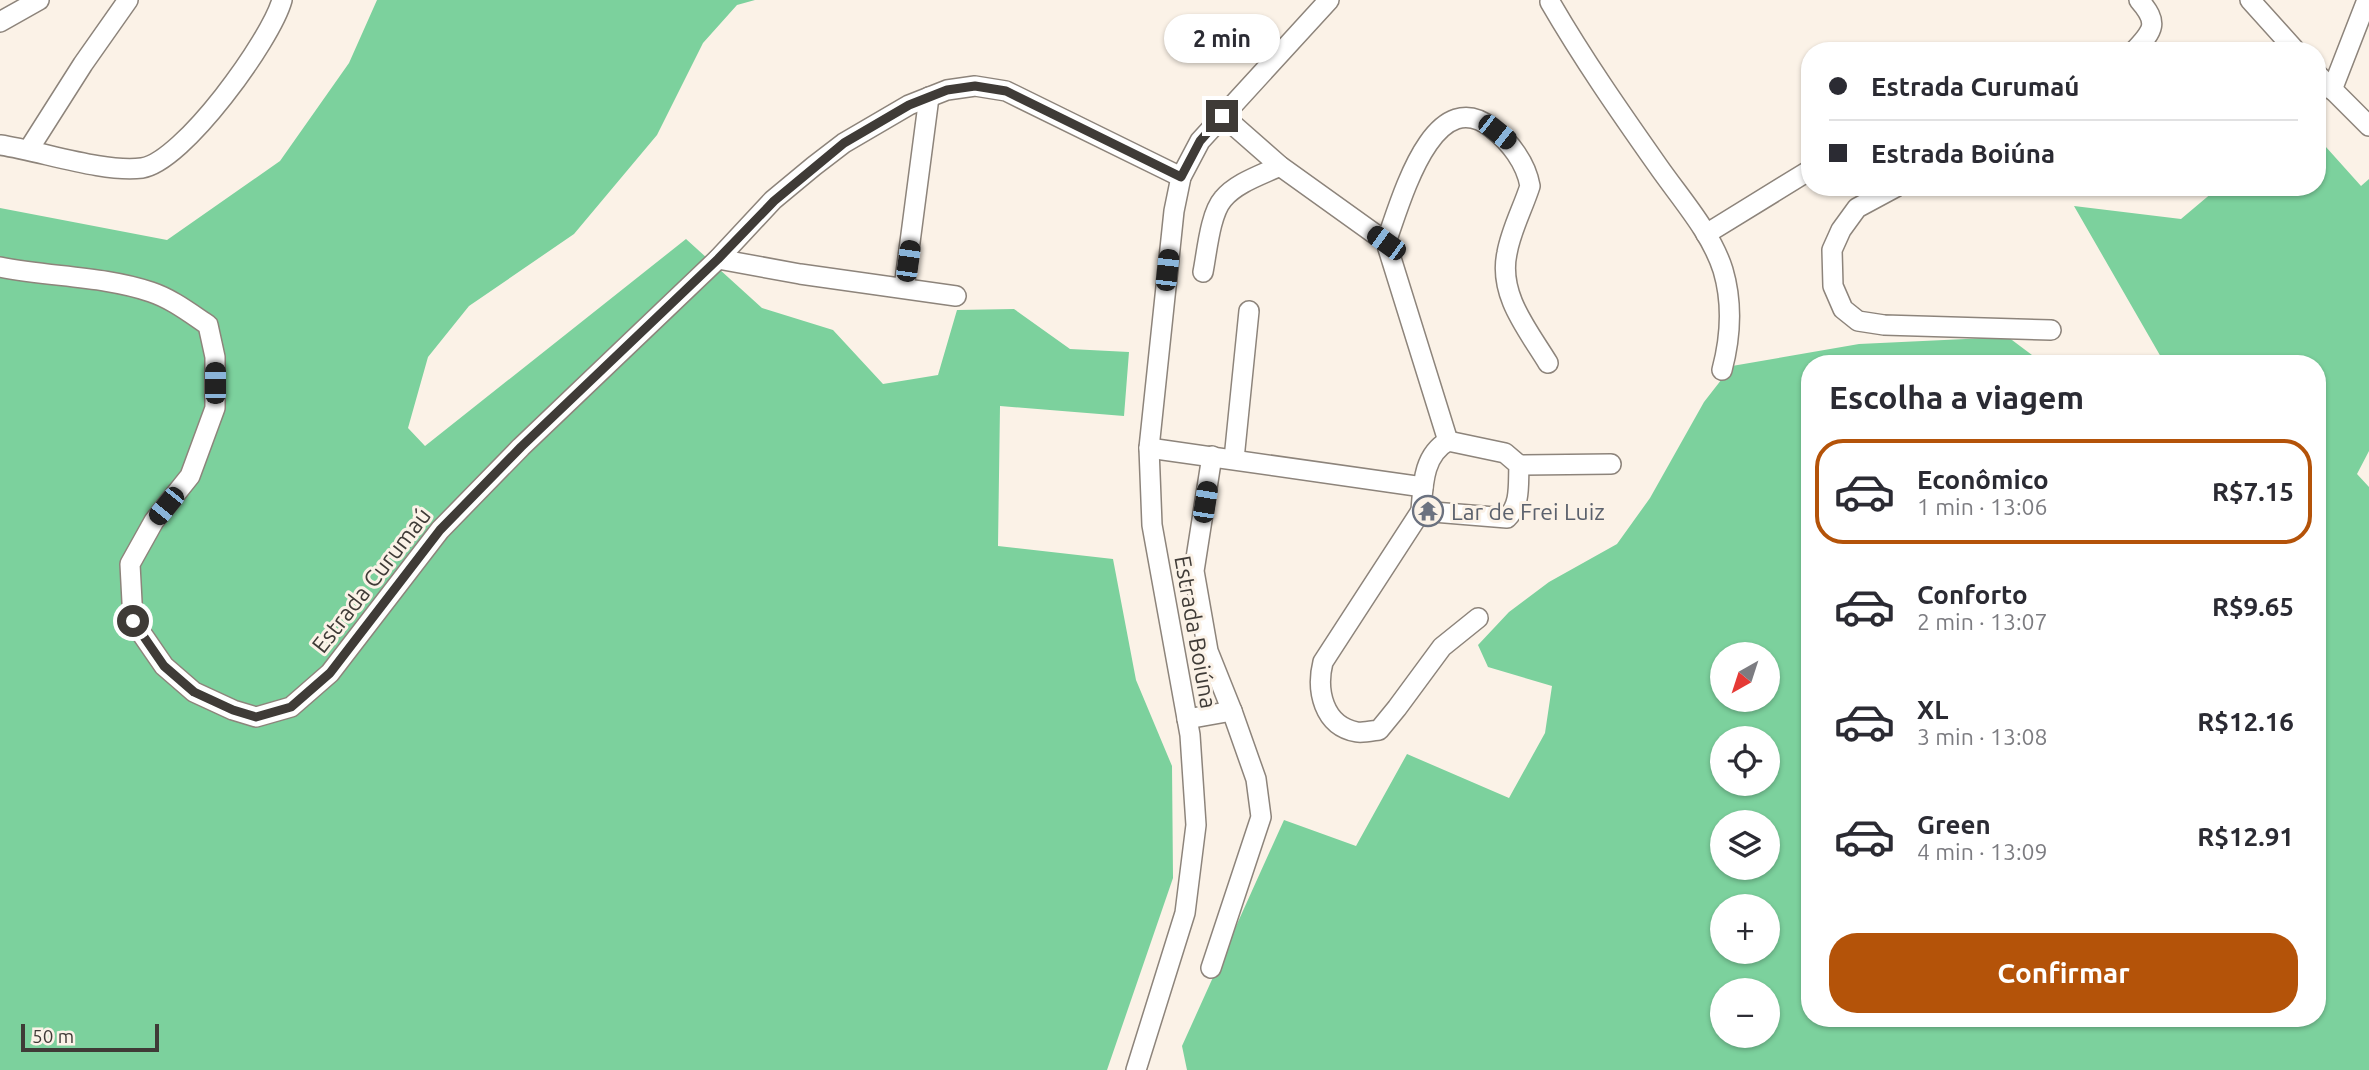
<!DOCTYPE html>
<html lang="pt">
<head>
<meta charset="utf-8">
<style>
	body { margin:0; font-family:Ubuntu,sans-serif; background:#f7f7f7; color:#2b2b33; height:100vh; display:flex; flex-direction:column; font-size:26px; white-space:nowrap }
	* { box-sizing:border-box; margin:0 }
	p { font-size:23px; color:#7c7c81 }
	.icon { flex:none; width:38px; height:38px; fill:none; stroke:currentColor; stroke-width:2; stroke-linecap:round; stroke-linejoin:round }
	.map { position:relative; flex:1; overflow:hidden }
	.drawer { position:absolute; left:1801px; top:355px; width:525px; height:672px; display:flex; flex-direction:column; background:#fff; border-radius:28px; box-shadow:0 2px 5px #0004 }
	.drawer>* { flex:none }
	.guide { position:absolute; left:1801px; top:42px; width:525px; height:154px; border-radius:28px; box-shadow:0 2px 5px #0004; display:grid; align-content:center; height:154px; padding:0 28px; background:#fff }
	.needle { width:46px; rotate:219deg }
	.buttons { position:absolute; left:1710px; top:642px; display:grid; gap:14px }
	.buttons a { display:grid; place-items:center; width:70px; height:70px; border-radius:50%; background:#fff; box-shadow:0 2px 5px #0004; font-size:35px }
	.scale { position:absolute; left:21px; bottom:18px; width:138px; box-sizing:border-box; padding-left:7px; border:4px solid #3f3b37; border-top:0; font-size:19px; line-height:24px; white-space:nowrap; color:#3f3b37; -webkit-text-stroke:5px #fbf2e7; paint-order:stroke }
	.end { position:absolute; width:32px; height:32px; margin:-16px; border:9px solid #3f3b37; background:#fff; box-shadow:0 0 0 4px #fff }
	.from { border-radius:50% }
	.bubble { position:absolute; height:49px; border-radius:24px; background:#fff; box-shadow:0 2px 5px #0004; font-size:23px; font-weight:700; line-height:49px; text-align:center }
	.car { position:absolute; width:21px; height:42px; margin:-21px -10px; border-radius:9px; box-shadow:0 0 5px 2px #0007; background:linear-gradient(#222 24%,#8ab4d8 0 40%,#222 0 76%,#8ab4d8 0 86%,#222 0) }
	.guide b { display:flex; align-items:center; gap:24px; height:66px; font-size:26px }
	.guide b+b { border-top:2px solid #e1e1e2 }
	.guide i { width:18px; height:18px; background:#2b2b33 }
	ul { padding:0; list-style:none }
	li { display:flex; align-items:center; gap:21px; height:105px; margin:0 14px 10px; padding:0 14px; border:4px solid transparent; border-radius:28px }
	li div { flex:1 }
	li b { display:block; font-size:26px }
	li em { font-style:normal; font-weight:700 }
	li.active { border-color:#b45309 }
	li>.icon { width:63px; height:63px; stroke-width:1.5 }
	h2 { padding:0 28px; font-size:32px; line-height:84px }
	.cta { display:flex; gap:14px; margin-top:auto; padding:14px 28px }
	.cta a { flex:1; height:80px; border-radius:28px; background:#b45309; color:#fff; font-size:28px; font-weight:700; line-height:80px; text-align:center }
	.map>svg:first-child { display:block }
	.forest { fill:#7cd19d; fill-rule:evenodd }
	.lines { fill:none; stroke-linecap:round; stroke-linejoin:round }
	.minor-casing { stroke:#8d847b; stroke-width:22 }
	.minor { stroke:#fff; stroke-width:19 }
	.route { stroke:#3f3b37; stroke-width:9 }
	.labels { text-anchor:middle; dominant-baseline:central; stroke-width:6; stroke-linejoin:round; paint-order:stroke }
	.worship-label { font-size:23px; fill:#5b616d; stroke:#fbf2e7; text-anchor:start }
	.street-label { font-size:23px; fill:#3f3b37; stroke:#fbf2e7 }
</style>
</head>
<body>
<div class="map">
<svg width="2369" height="1070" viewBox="0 0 2369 1070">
	<rect width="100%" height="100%" fill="#fbf2e7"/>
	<g class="forest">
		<polygon points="377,0 755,0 737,5 703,43 657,135 574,234 469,306 428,357 408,428 425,446 686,239 762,308 833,330 883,384 938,375 957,310 1014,309 1070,349 1129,352 1124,416 1000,406 998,546 1113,559 1136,680 1172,766 1173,878 1107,1070 0,1070 0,208 167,240 280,161 349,63"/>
		<path d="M2317,137L2361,186L2369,179V451L2357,474L2369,487V1070H1187L1182,1046L1284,820L1356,846L1407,754L1509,798L1545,733L1552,686L1488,667L1478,645L1509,612L1549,582L1617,544L1650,498L1704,402L1732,366L1859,344L2008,337L2044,364H1810V1018H2317V364H2165L2074,206L2181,219L2219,187H2317ZM1722,654H1768V700H1722ZM1722,738H1768V784H1722ZM1722,822H1768V868H1722ZM1722,906H1768V952H1722ZM1722,990H1768V1036H1722Z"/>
	</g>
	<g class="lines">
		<g class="minor-casing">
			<g id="minor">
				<polyline points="2250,0 2296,51"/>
				<path d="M1550,2C1583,59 1620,112 1658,166C1681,199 1711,232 1723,270C1733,304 1731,336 1722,370"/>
				<polyline points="0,22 39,0"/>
				<path d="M2134,51C2154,30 2159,23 2139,0"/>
				<polyline points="2317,74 2369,126"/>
				<polyline points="2332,90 2367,0"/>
				<polyline points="1222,115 1280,166 1386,242 1448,441"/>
				<path d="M0,145C41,151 103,173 142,168C183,162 271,40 282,0"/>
				<polyline points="29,149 83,64 128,0"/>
				<polyline points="1896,187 1857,208 1841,230 1832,250 1833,286 1843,309 1858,321 1884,325 2051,330"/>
				<polyline points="1706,234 1810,170"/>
				<path d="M1386,242C1400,205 1432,81 1492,128C1510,142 1526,163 1530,186C1523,208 1511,230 1507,253C1498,295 1528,330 1548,363"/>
				<polyline points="718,259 800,274 956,296"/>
				<path d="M0,267C49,277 104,276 151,292C172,299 190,313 208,325L215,357V408L190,476L154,521L130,564L133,621L164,666L194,692L233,710L256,717L291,707L330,673L440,530L521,447L718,259L773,200L814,166L844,143L909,105L947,90L975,86L1006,91L1181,177"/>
				<path d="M1203,272C1207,252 1210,214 1223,199C1236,183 1261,175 1280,166"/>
				<polyline points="904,288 929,97"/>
				<path d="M1448,441L1505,453L1519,465C1518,485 1521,504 1507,518L1421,511C1423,485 1423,455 1448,441Z"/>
				<polyline points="1149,448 1423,487"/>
				<polyline points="1234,459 1249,311"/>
				<polyline points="1519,465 1611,464"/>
				<path d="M1421,511L1323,662C1316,690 1323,726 1357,732C1363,733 1372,731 1379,730L1397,708L1442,647L1478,618"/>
				<polyline points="1187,719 1232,711"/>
				<polyline points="1211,968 1261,817 1256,779 1232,711 1208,651 1194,571 1212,456"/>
				<polyline points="1136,1070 1185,913 1196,825 1190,735 1152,525 1149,448 1174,211 1181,177 1200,141 1329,0"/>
			</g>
		</g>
		<use href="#minor" class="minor"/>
	</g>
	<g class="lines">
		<polyline class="route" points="133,621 164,666 194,692 233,710 256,717 291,707 330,673 440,530 521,447 718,259 774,201 844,143 909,105 947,90 975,86 1006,91 1181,177 1200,141 1222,116"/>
	</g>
	<defs>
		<g id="temple-ring" transform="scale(1.575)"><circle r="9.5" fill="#fbf2e7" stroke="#6b7280" stroke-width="1.5"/><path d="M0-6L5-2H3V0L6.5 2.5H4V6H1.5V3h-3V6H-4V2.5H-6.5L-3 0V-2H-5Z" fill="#6b7280"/></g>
	</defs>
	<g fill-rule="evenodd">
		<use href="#temple-ring" x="1428" y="511"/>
	</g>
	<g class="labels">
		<g class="worship-label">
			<text x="1451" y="511">Lar de Frei Luiz</text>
		</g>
		<g class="street-label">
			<text transform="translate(371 580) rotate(-52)">Estrada Curumaú</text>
			<text transform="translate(1196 632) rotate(80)">Estrada Boiúna</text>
		</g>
	</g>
</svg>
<div class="buttons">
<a><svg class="needle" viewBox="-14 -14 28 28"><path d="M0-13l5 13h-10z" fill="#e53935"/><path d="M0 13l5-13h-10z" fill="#7c7c81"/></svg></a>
<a><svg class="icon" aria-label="locate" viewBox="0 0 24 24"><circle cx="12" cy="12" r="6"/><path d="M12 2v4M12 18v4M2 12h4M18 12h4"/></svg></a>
<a><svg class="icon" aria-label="layers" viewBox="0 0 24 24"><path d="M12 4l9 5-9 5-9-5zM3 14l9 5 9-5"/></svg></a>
<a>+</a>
<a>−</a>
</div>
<div class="scale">50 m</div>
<i class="end from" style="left:133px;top:621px"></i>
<i class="end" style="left:1222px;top:116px"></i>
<div class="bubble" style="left:1164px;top:14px;width:116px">2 min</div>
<i class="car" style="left:1497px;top:132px;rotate:128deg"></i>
<i class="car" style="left:1386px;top:243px;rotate:306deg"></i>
<i class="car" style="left:908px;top:261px;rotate:8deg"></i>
<i class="car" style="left:1167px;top:270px;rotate:6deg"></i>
<i class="car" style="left:215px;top:383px;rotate:0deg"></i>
<i class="car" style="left:1205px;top:502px;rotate:9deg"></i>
<i class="car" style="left:166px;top:506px;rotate:219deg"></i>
<div class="guide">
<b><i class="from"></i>Estrada Curumaú</b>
<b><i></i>Estrada Boiúna</b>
</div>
<section class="drawer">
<h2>Escolha a viagem</h2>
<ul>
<li class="active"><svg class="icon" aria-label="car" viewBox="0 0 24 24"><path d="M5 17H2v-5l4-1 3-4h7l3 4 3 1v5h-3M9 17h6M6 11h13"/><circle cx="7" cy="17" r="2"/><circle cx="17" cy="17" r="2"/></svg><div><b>Econômico</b><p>1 min · 13:06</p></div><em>R$7.15</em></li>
<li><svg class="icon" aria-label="car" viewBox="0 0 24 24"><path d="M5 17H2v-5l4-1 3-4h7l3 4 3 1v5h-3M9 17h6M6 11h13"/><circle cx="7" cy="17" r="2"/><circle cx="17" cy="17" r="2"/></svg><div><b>Conforto</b><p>2 min · 13:07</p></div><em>R$9.65</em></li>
<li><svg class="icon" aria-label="car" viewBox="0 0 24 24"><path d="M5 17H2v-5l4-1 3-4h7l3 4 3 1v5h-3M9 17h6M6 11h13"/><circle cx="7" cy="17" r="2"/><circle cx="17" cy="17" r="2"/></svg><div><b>XL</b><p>3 min · 13:08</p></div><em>R$12.16</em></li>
<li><svg class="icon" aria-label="car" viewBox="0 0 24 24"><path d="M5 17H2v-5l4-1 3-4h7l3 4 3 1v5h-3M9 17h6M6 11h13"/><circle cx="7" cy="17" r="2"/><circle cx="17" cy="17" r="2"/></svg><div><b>Green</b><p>4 min · 13:09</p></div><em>R$12.91</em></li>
</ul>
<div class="cta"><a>Confirmar</a></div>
</section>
</div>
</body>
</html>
